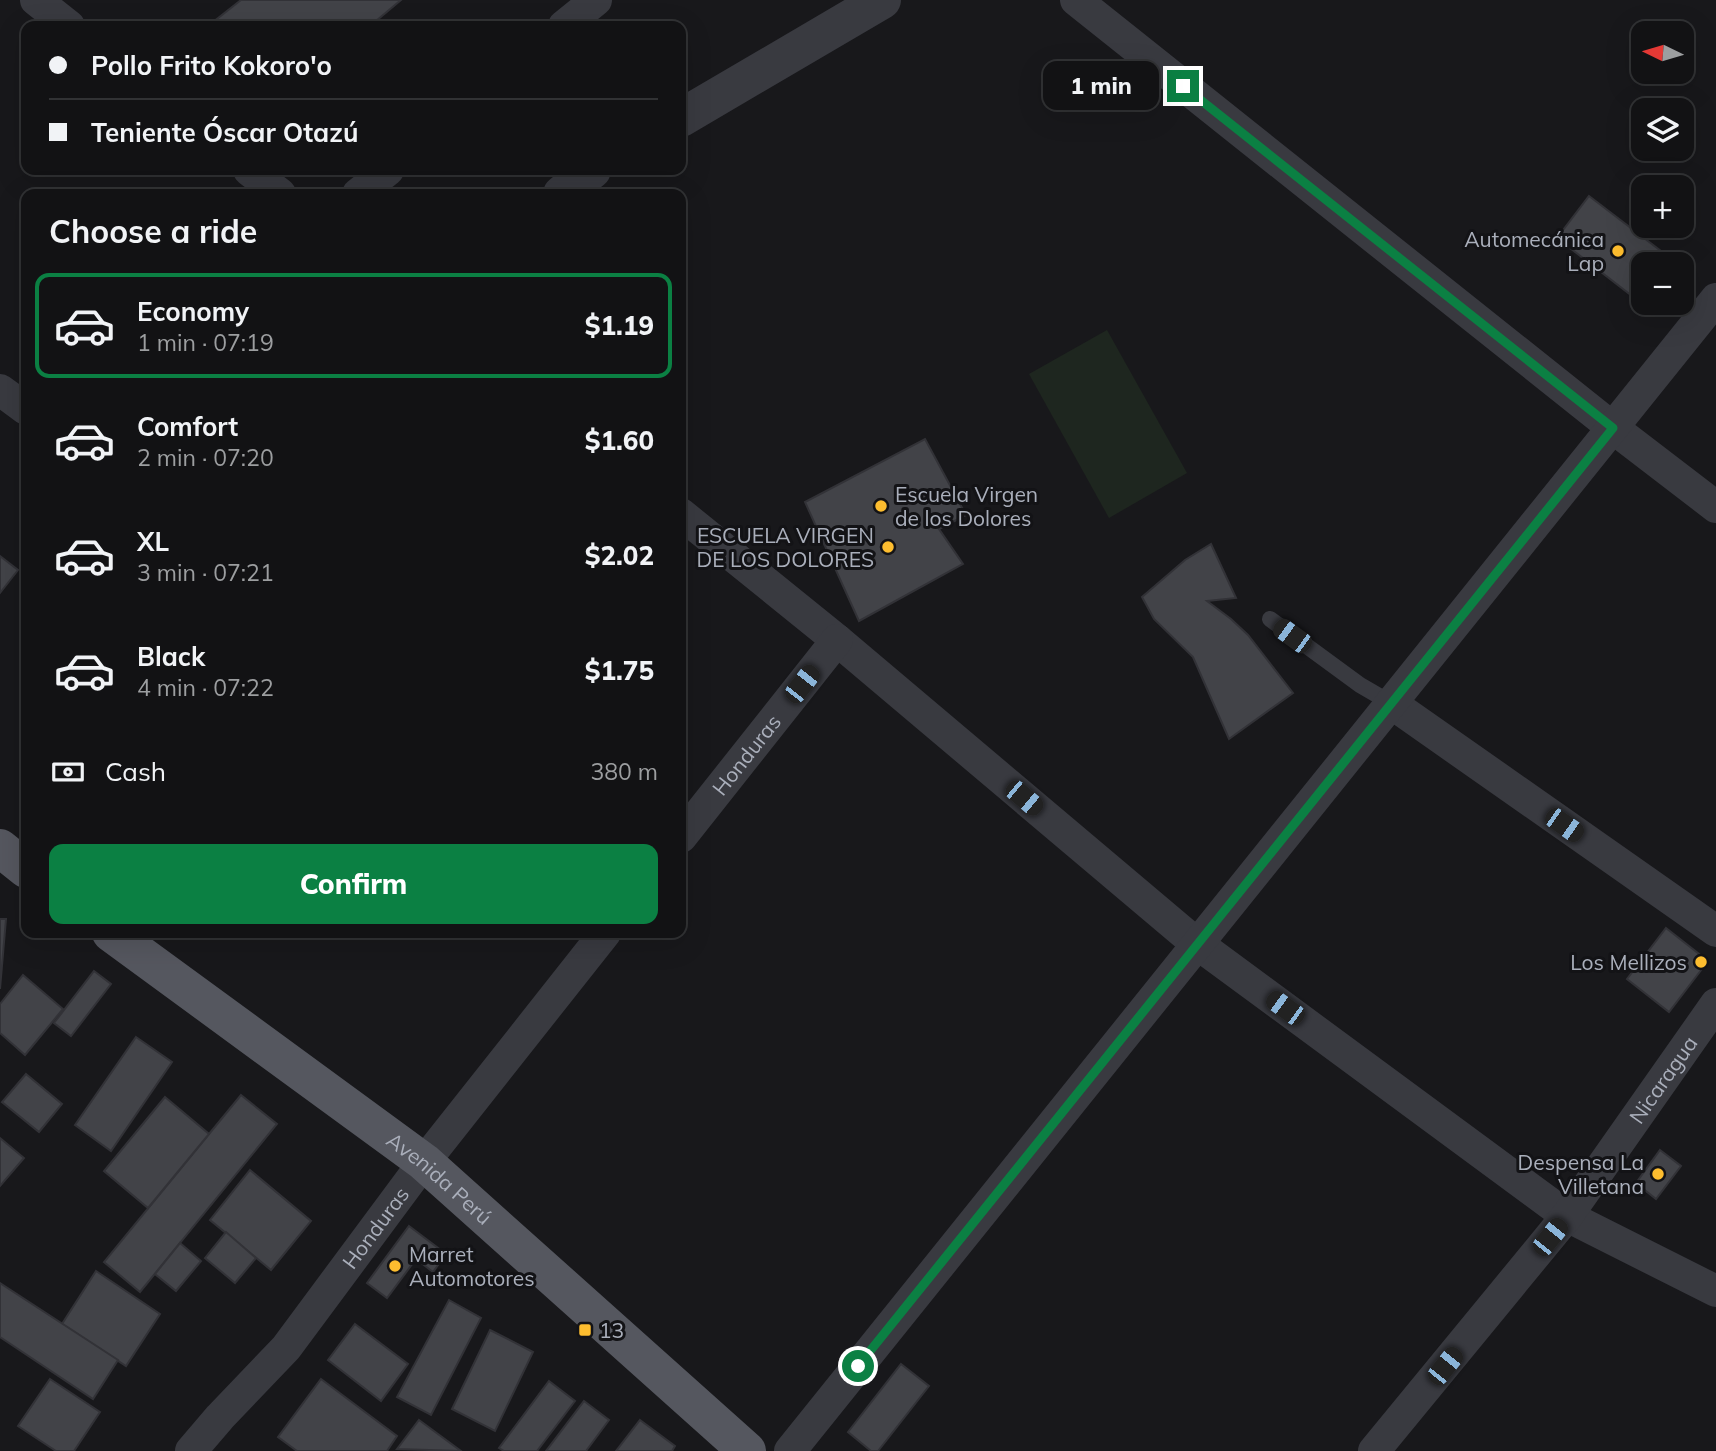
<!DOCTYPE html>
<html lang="en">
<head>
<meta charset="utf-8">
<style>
	body { margin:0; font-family:Mulish,sans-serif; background:#1b1b1d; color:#f1f3f6; height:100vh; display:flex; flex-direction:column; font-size:26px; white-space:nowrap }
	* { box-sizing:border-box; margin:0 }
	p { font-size:23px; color:#9c9ea0 }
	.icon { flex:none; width:38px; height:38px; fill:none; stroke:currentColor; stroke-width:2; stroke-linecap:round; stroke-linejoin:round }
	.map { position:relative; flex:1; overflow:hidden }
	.sheet { position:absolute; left:21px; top:189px; width:665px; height:749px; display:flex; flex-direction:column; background:#121214; border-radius:14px; box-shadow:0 7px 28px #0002,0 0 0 2px #313234 }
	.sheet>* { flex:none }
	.hud { position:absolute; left:21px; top:21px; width:665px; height:154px; border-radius:14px; box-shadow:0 7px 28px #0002,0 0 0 2px #313234; display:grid; align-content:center; height:154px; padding:0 28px; background:#121214 }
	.needle { width:46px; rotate:275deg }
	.controls { position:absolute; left:1631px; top:21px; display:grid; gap:14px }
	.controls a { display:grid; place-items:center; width:63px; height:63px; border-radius:14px; background:#121214; box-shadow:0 7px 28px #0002,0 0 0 2px #313234; font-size:35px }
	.end { position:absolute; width:32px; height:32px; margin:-16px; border:9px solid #0b8043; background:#fff; box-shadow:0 0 0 4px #fff }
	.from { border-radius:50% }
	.bubble { position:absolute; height:49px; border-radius:14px; background:#121214; box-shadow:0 7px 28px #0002,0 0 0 2px #313234; font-size:23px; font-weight:800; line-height:49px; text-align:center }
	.car { position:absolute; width:21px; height:42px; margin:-21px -10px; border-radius:9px; box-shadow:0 0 5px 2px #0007; background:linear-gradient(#222 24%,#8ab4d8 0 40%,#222 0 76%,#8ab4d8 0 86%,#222 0) }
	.hud b { display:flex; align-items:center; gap:24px; height:66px; font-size:26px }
	.hud b+b { border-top:2px solid #313234 }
	.hud i { width:18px; height:18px; background:#f1f3f6 }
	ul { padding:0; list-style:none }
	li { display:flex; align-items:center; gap:21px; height:105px; margin:0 14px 10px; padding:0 14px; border:4px solid transparent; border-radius:14px }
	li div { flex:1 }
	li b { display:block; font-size:26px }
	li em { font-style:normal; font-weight:800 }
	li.selected { border-color:#0b8043 }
	li>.icon { width:63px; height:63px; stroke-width:1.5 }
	h2 { padding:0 28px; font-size:32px; line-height:84px }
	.pay { display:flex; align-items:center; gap:18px; height:77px; padding:0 28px; font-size:26px }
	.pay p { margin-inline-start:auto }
	.primary-button { display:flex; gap:14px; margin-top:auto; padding:14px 28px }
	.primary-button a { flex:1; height:80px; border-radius:14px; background:#0b8043; color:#fff; font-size:28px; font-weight:800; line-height:80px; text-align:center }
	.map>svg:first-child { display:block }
	.green { fill:#1e261f }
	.building { fill:#424348; stroke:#323237; stroke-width:2 }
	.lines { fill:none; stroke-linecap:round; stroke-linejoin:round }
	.service { stroke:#393a40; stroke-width:16 }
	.minor { stroke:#393a40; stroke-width:32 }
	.tertiary { stroke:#393a40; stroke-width:38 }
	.primary { stroke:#55575f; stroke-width:38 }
	.route { stroke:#0b8043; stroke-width:9 }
	.poi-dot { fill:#fdbd2f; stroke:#131316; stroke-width:2.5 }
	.labels { text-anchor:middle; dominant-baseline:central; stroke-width:6; stroke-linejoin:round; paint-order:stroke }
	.poi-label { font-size:21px; fill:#aaafbb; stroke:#131316; text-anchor:end }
	.street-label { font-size:21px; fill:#aaafbb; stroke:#131316 }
</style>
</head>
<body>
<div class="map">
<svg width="1716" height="1451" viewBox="0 0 1716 1451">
	<rect width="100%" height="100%" fill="#18181b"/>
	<polygon class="green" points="1107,330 1187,473 1109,518 1029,374"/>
	<g class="building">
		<polygon points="241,0 401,0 370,26 208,26"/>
		<polygon points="1589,196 1678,264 1643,264 1643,303 1654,303 1649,309 1557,238"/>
		<polygon points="925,439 966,515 939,529 963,564 859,621 805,502"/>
		<polygon points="1211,544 1236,598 1207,601 1231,619 1248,635 1293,693 1229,739 1193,657 1154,619 1142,597 1185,560"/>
		<polygon points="0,556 18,570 0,593"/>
		<polygon points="0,919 6,919 0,989"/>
		<polygon points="1666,928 1708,961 1669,1012 1627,979"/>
		<polygon points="94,971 111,984 71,1036 54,1023"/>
		<polygon points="23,975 63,1009 25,1055 0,1033 0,1004"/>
		<polygon points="136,1037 172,1062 111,1151 75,1125"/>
		<polygon points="26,1074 62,1104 39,1132 2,1102"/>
		<polygon points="241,1095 277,1124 140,1292 104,1262"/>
		<polygon points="165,1097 209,1134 148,1208 104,1171"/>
		<polygon points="0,1138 24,1158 0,1186"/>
		<polygon points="1660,1150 1681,1166 1656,1199 1636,1183"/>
		<polygon points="250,1170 311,1221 271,1270 210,1220"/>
		<polygon points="409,1226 446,1254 433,1272 416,1259 387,1298 367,1283"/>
		<polygon points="226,1232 256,1258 235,1283 205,1258"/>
		<polygon points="180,1243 201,1261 176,1291 155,1274"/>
		<polygon points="96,1271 160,1314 126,1366 62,1324"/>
		<polygon points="0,1283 118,1360 93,1399 0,1337"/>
		<polygon points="449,1300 481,1318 431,1415 397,1397"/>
		<polygon points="355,1324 408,1364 381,1401 328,1360"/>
		<polygon points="490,1330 533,1352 495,1431 452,1409"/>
		<polygon points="901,1364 929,1386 878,1451 871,1451 848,1432"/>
		<polygon points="50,1379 100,1412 74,1451 56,1451 18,1426"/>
		<polygon points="321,1379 397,1436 387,1451 297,1451 278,1437"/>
		<polygon points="549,1381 575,1401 537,1451 504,1451 499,1448"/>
		<polygon points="584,1401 609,1420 586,1451 546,1451"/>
		<polygon points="419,1420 461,1451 397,1449"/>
		<polygon points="640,1420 675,1446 672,1451 616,1451"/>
	</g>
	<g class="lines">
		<polyline class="service" points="1270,619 1360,685 1391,703"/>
		<g class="minor">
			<polyline points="36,0 69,26"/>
			<polyline points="1076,0 1613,428 1716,507"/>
			<polyline points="564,26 596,0"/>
			<polyline points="249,170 280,194"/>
			<polyline points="358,194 388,170"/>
			<polyline points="0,390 26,409"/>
			<polyline points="681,514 837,640 1191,939 1567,1216 1716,1291"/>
			<polyline points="1391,703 1716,931"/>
			<path id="s1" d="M681,837L837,640"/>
			<path id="s2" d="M191,1451L220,1417L286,1348L424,1162L605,933"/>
			<polyline points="790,1451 1716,299"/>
			<path id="s3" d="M1374,1451L1567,1216L1716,1004"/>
		</g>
		<g class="tertiary">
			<polyline points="681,118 882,0"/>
			<polyline points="562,194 592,170"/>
		</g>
		<g class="primary">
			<polyline points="0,848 26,869"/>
			<path id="s4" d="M111,933L424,1162L747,1451"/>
		</g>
	</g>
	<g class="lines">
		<polyline class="route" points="858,1366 1613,428 1183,86"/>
	</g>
	<g class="poi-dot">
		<circle cx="1618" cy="251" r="7"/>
		<circle cx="881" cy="506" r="7"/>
		<circle cx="888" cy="547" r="7"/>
		<circle cx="1701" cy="962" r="7"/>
		<circle cx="1658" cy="1174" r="7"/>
		<circle cx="395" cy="1266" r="7"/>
		<rect x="578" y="1323" width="14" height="14" rx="3.5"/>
	</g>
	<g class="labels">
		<g class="poi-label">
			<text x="1604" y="239">Automecánica<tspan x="1604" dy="24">Lap</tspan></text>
			<text x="895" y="494" text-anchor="start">Escuela Virgen<tspan x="895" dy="24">de los Dolores</tspan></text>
			<text x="874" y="535">ESCUELA VIRGEN<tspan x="874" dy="24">DE LOS DOLORES</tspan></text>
			<text x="1687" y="962">Los Mellizos</text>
			<text x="1644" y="1162">Despensa La<tspan x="1644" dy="24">Villetana</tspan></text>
			<text x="409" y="1254" text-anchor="start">Marret<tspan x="409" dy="24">Automotores</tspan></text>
			<text x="599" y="1330" text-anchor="start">13</text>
		</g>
		<g class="street-label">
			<text stroke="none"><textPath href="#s1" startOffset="105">Honduras</textPath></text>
			<text stroke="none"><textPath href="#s3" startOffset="471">Nicaragua</textPath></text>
			<text stroke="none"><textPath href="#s4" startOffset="410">Avenida Perú</textPath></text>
			<text stroke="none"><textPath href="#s2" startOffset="290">Honduras</textPath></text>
		</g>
	</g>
</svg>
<div class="controls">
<a><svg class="needle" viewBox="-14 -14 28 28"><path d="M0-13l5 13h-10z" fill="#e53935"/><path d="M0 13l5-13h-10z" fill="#9c9ea0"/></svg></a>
<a><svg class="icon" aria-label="layers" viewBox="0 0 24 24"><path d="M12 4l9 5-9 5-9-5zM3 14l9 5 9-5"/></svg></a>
<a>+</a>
<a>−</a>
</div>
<i class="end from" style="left:858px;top:1366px"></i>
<i class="end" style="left:1183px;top:86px"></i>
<div class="bubble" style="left:1043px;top:61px;width:116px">1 min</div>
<i class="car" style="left:1292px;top:636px;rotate:306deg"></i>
<i class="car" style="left:802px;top:684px;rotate:38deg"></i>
<i class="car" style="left:1024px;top:798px;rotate:130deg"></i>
<i class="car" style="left:1564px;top:825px;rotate:125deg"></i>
<i class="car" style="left:1285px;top:1008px;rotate:306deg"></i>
<i class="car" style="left:1550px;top:1237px;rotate:39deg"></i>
<i class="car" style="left:1445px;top:1366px;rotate:39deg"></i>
<div class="hud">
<b><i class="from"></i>Pollo Frito Kokoro'o</b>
<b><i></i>Teniente Óscar Otazú</b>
</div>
<section class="sheet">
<h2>Choose a ride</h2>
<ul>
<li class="selected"><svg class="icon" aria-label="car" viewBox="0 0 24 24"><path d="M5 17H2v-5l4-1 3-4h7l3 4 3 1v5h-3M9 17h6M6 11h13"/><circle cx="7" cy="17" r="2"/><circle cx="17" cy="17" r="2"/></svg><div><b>Economy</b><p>1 min · 07:19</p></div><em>$1.19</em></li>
<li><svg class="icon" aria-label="car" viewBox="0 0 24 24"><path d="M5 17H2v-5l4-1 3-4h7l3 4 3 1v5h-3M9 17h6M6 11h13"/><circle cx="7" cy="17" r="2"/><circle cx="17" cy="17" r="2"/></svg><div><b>Comfort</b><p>2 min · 07:20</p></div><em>$1.60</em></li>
<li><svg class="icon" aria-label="car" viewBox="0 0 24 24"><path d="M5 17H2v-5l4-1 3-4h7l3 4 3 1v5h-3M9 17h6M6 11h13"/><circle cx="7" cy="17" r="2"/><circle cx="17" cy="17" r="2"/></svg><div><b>XL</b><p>3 min · 07:21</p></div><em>$2.02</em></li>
<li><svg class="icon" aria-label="car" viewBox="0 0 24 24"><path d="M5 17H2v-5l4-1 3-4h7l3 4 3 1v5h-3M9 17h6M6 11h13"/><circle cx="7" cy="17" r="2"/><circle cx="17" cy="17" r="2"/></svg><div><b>Black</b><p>4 min · 07:22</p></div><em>$1.75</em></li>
</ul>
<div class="pay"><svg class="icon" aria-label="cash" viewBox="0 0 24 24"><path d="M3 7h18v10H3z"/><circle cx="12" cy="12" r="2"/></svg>Cash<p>380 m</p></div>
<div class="primary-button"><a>Confirm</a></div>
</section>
</div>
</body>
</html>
